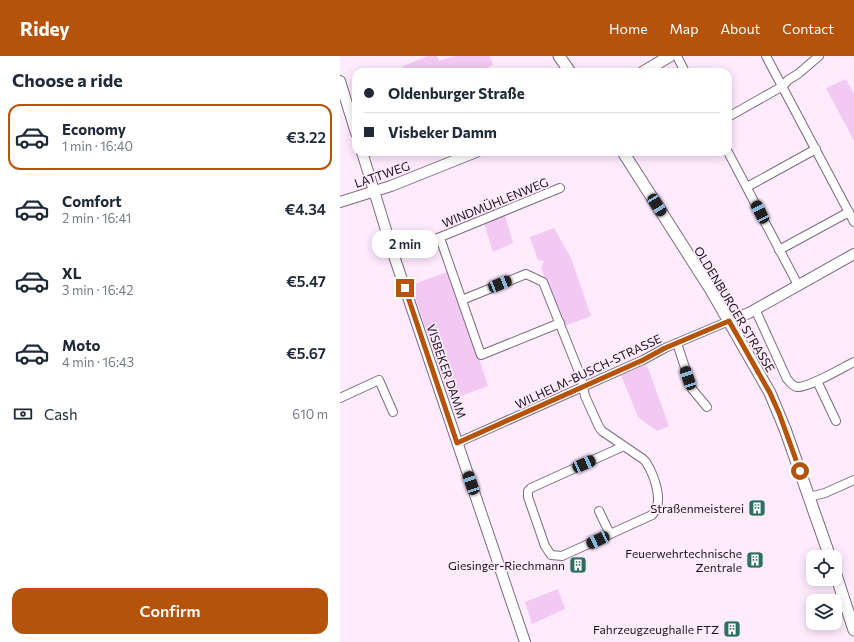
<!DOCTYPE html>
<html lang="en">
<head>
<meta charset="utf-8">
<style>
	body { margin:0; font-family:Commissioner,sans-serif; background:#f6f6f7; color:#1f2937; height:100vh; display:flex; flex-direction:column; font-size:15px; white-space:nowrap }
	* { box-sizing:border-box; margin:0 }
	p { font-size:13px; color:#747a83 }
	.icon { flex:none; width:22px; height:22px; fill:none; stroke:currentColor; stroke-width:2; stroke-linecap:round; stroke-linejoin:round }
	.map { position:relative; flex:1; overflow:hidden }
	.drawer { display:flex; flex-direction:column; background:#fff; width:340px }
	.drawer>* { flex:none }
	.banner { position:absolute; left:12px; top:12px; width:380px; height:88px; border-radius:12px; box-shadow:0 2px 10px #0003; display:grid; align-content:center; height:88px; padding:0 12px; background:#fff }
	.fabs { position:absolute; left:466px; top:494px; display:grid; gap:8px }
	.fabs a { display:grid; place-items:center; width:36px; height:36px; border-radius:8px; background:#fff; box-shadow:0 2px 10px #0003; font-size:20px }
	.end { position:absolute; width:18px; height:18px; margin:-9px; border:5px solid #b45309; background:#fff; box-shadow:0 0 0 2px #fff }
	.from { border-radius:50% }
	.bubble { position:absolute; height:28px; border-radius:12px; background:#fff; box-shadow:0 2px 10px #0003; font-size:13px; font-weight:600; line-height:28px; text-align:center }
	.car { position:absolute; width:12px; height:24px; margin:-12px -6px; border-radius:5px; box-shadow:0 0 3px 1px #0007; background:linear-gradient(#222 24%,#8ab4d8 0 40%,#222 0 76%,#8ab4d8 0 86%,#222 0) }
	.banner b { display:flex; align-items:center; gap:14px; height:38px; font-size:15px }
	.banner b+b { border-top:1px solid #e0e1e3 }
	.banner i { width:10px; height:10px; background:#1f2937 }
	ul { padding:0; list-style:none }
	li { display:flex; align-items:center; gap:12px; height:66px; margin:0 8px 6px; padding:0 4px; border:2px solid transparent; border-radius:12px }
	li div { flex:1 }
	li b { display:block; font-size:15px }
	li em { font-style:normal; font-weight:600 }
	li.current { border-color:#b45309 }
	li>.icon { width:36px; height:36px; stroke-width:1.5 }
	h2 { padding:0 12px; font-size:18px; line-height:48px }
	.pay { display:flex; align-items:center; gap:10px; height:44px; padding:0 12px; font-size:15px }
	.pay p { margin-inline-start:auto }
	.button { display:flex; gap:8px; margin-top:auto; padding:8px 12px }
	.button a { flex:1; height:46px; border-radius:12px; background:#b45309; color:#fff; font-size:16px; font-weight:600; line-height:46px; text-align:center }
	header { display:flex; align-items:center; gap:24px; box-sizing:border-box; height:56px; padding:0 20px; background:#b45309; color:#fff }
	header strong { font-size:19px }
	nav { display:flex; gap:22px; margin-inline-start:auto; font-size:14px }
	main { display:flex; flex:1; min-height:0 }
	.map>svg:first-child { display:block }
	.green { fill:#f2c9f2 }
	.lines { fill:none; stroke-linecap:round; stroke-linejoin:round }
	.minor-casing { stroke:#7d6c7d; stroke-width:10 }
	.tertiary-casing { stroke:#7d6c7d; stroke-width:12 }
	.secondary-casing { stroke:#7d6c7d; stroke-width:13 }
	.minor { stroke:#fff; stroke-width:8 }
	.tertiary { stroke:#fff; stroke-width:10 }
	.secondary { stroke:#fff; stroke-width:11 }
	.route { stroke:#b45309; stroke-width:5 }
	.labels { text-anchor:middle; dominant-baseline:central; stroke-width:3.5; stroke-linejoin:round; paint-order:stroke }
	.street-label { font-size:12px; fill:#1a131a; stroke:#feebfe }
	.poi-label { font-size:12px; fill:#1a131a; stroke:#feebfe; text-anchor:end }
</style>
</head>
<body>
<header>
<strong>Ridey</strong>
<nav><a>Home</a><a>Map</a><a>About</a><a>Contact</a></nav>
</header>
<main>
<section class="drawer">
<h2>Choose a ride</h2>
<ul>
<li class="current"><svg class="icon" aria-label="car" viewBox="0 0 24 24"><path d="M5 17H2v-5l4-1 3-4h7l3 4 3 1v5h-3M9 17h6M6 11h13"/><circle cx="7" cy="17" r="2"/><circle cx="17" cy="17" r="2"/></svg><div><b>Economy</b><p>1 min · 16:40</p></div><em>€3.22</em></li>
<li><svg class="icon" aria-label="car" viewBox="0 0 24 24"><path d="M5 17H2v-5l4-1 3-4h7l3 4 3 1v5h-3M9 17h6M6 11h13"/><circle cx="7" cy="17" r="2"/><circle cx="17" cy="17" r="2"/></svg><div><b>Comfort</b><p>2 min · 16:41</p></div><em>€4.34</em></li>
<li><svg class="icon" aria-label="car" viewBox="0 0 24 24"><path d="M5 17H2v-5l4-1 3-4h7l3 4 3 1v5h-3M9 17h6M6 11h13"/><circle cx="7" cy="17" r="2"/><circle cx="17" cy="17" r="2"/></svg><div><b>XL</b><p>3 min · 16:42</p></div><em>€5.47</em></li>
<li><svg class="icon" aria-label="car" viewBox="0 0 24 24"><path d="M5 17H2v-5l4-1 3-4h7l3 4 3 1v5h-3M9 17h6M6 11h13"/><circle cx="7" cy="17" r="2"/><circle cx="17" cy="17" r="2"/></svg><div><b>Moto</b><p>4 min · 16:43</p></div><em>€5.67</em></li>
</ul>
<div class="pay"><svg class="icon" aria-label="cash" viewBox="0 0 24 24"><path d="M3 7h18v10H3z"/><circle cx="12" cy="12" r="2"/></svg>Cash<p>610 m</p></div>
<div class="button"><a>Confirm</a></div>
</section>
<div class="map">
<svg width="514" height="586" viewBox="0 0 514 586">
	<rect width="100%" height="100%" fill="#feebfe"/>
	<g class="green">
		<polygon points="88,0 97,0 99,5 115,0 150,0 153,9 136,16 65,16 63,10"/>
		<polygon points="506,23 514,38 514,85 486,32"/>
		<polygon points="165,159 173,187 153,196 144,167"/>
		<polygon points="214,172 231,202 251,260 225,270 201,212 204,205 198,204 190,181"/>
		<polygon points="110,215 148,330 110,344 71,229"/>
		<polygon points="305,309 308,312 329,370 317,375 298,361 281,319"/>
		<polygon points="218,533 225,553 192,568 185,546"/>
	</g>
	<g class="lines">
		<g class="minor-casing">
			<g id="minor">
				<polyline points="337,0 345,16"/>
				<polyline points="426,0 514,166"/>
				<polyline points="388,61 443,30 448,24 458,18 479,0"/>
				<polyline points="388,96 458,229"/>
				<polyline points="407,131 476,93"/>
				<polyline points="100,182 141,299 220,267"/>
				<polyline points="439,194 509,156"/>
				<polyline points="54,200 220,132"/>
				<path d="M122,244L186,218L203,226L241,321L245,340L259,371L262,375L303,403L306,406C314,419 325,447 312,459L222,500L211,499L205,490L188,441V435L191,432L284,390"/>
				<path d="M415,253L447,323C450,326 452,330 457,331C468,332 502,312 514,306"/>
				<polyline points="337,287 352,333 367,351"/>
				<polyline points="477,325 496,365"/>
				<polyline points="0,342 39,324 53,356"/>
				<polyline points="117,387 303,304 325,292 389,265"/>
				<polyline points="469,441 485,437 514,424"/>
				<polyline points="259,455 270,478"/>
			</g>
		</g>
		<g class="tertiary-casing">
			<g id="tertiary">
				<polyline points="0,25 16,77"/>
				<polyline points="22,96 54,200 185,586"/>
				<polyline points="0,146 51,130 136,96"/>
				<polyline points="389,265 409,257 514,198"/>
			</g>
		</g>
		<g class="secondary-casing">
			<g id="secondary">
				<polyline points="219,0 230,16"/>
				<polyline points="303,16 330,0"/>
				<polyline points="283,96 371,234 430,337 445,373 490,501"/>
				<polyline points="495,516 514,574"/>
			</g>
		</g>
		<use href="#minor" class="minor"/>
		<use href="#tertiary" class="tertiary"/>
		<use href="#secondary" class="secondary"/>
	</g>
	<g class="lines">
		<polyline class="route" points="65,232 117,387 303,304 325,292 389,265 430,337 439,357 460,415"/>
	</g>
	<defs>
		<g id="building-square" transform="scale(0.9)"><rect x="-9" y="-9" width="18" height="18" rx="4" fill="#2c6f60" stroke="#feebfe"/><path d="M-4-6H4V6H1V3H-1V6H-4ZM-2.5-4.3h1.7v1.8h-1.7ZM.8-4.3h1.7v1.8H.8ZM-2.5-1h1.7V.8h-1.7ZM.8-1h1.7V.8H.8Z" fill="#fff"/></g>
	</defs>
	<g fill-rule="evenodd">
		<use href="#building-square" x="417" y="452"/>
		<use href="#building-square" x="415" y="504"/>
		<use href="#building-square" x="238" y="509"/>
		<use href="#building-square" x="392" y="573"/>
	</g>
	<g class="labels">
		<g class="street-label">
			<text transform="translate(42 118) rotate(-19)">LATTWEG</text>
			<text transform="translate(155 146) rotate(-22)">WINDMÜHLENWEG</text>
			<text transform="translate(395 253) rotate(59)">OLDENBURGER STRASSE</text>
			<text transform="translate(107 315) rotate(71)">VISBEKER DAMM</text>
			<text transform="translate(248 315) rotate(-25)">WILHELM-BUSCH-STRASSE</text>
		</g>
		<g class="poi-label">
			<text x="404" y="452">Straßenmeisterei</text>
			<text x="402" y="497">Feuerwehrtechnische<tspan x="402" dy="14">Zentrale</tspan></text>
			<text x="225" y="509">Giesinger-Riechmann</text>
			<text x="379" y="573">Fahrzeugzeughalle FTZ</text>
		</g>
	</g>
</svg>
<div class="fabs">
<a><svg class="icon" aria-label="locate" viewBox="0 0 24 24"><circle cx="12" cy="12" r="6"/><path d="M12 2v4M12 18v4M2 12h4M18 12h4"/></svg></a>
<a><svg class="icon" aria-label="layers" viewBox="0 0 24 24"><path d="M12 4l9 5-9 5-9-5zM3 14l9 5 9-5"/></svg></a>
</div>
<i class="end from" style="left:460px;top:415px"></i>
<i class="end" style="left:65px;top:232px"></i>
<div class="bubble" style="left:32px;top:174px;width:66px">2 min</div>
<i class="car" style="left:317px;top:149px;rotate:148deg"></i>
<i class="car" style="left:420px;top:156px;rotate:333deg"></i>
<i class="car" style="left:160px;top:228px;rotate:68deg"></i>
<i class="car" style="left:348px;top:322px;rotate:341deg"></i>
<i class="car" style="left:244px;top:408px;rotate:66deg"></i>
<i class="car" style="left:131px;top:427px;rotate:341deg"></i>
<i class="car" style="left:258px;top:484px;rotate:245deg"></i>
<div class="banner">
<b><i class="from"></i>Oldenburger Straße</b>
<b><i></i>Visbeker Damm</b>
</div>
</div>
</main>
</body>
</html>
